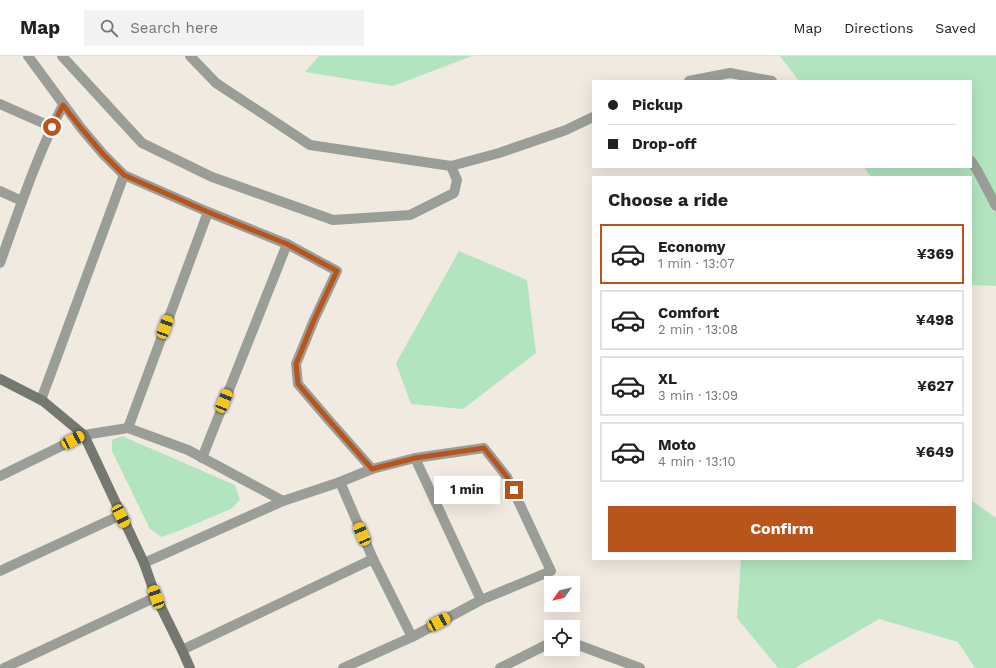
<!DOCTYPE html>
<html lang="en">
<head>
<meta charset="utf-8">
<style>
	body { margin:0; font-family:"Work Sans",sans-serif; background:#f2f2f2; color:#202124; height:100vh; display:flex; flex-direction:column; font-size:15px; white-space:nowrap }
	* { box-sizing:border-box; margin:0 }
	p { font-size:13px; color:#757577 }
	.icon { flex:none; width:22px; height:22px; fill:none; stroke:currentColor; stroke-width:2; stroke-linecap:round; stroke-linejoin:round }
	.map { position:relative; flex:1; overflow:hidden }
	.sheet { position:absolute; left:592px; top:120px; width:380px; height:384px; display:flex; flex-direction:column; background:#fff; border-radius:0px; box-shadow:0 4px 16px #0002 }
	.sheet>* { flex:none }
	.guide { position:absolute; left:592px; top:24px; width:380px; height:88px; border-radius:0px; box-shadow:0 4px 16px #0002; display:grid; align-content:center; height:88px; padding:0 16px; background:#fff }
	.needle { width:26px; rotate:236deg }
	.buttons { position:absolute; left:544px; top:520px; display:grid; gap:8px }
	.buttons a { display:grid; place-items:center; width:36px; height:36px; border-radius:0px; background:#fff; box-shadow:0 4px 16px #0002; font-size:20px }
	.end { position:absolute; width:18px; height:18px; margin:-9px; border:5px solid #b8551c; background:#fff; box-shadow:0 0 0 2px #fff }
	.from { border-radius:50% }
	.bubble { position:absolute; height:28px; border-radius:0px; background:#fff; box-shadow:0 4px 16px #0002; font-size:13px; font-weight:700; line-height:28px; text-align:center }
	.car { position:absolute; width:12px; height:24px; margin:-12px -6px; border-radius:5px; box-shadow:0 0 3px 1px #0007; background:linear-gradient(#f5c518 24%,#345 0 40%,#f5c518 0 76%,#345 0 86%,#f5c518 0) }
	.guide b { display:flex; align-items:center; gap:14px; height:38px; font-size:15px }
	.guide b+b { border-top:1px solid #e0e0e0 }
	.guide i { width:10px; height:10px; background:#202124 }
	ul { padding:0; list-style:none }
	li { display:flex; align-items:center; gap:12px; height:60px; margin:0 8px 6px; padding:0 8px; border:2px solid #e0e0e0; border-radius:0px }
	li div { flex:1 }
	li b { display:block; font-size:15px }
	li em { font-style:normal; font-weight:700 }
	li.active { border-color:#b8551c }
	li>.icon { width:36px; height:36px; stroke-width:1.5 }
	h2 { padding:0 16px; font-size:18px; line-height:48px }
	.button { display:flex; gap:8px; margin-top:auto; padding:8px 16px }
	.button a { flex:1; height:46px; border-radius:0px; background:#b8551c; color:#fff; font-size:16px; font-weight:700; line-height:46px; text-align:center }
	header { display:flex; align-items:center; gap:24px; box-sizing:border-box; height:56px; padding:0 20px; background:#fff; border-bottom:1px solid #e0e0e0 }
	header strong { font-size:19px }
	nav { display:flex; gap:22px; margin-inline-start:auto; font-size:14px }
	.search { width:280px; height:36px; background:#f2f2f2; display:flex; align-items:center; gap:10px; box-sizing:border-box; padding:0 14px; border-radius:0px; color:#757577; font-size:15px }
	.map>svg:first-child { display:block }
	.green { fill:#b3e4c0 }
	.lines { fill:none; stroke-linecap:round; stroke-linejoin:round }
	.street { stroke:#9b9d98; stroke-width:10 }
	.secondary { stroke:#757871; stroke-width:10 }
	.route { stroke:#b8551c; stroke-width:5 }
</style>
</head>
<body>
<header>
<strong>Map</strong>
<div class="search"><svg class="icon" aria-label="search" viewBox="0 0 24 24"><circle cx="10" cy="10" r="6"/><path d="M15 15l6 6"/></svg>Search here</div>
<nav><a>Map</a><a>Directions</a><a>Saved</a></nav>
</header>
<div class="map">
<svg width="996" height="612" viewBox="0 0 996 612">
	<rect width="100%" height="100%" fill="#f1eae0"/>
	<g class="green">
		<polygon points="319,0 472,0 393,30 305,16"/>
		<polygon points="780,0 996,0 996,230 971,229 971,121 871,121 864,111 971,111 971,25 799,25"/>
		<polygon points="459,195 527,224 536,297 463,353 411,348 396,307"/>
		<polygon points="122,380 235,429 240,444 231,453 181,474 162,481 150,473 112,395 112,384"/>
		<polygon points="971,444 996,462 996,612 975,612 958,586 879,563 795,612 778,612 737,562 741,503 971,503"/>
	</g>
	<g class="lines">
		<g class="street">
			<polyline points="28,0 81,72 103,98 124,119 208,156 287,188 337,215 314,264 296,308 298,328 327,362 372,413"/>
			<polyline points="62,0 142,87 212,121 333,164 410,159 454,137 457,124 451,110 499,97 566,74 593,61"/>
			<polyline points="190,0 216,27 310,89 451,110"/>
			<polyline points="689,25 730,17 772,25"/>
			<polyline points="0,48 52,71"/>
			<polyline points="971,105 977,114 996,150"/>
			<polyline points="0,135 22,145"/>
			<path d="M0,207C19,154 37,99 63,49"/>
			<polyline points="41,344 124,119"/>
			<polyline points="128,372 208,156"/>
			<polyline points="202,402 287,188"/>
			<polyline points="415,402 481,544"/>
			<polyline points="0,420 84,379 128,372 188,394 283,445"/>
			<polyline points="340,426 373,503 412,581"/>
			<polyline points="144,507 283,445 340,426 372,413 415,402 484,392 507,421 551,515 481,544 412,581 343,612"/>
			<polyline points="0,515 121,459"/>
			<polyline points="573,587 640,612"/>
			<polyline points="182,594 373,503"/>
			<polyline points="4,612 156,541"/>
			<polyline points="500,612 548,588 551,587"/>
		</g>
		<polyline class="secondary" points="0,323 43,345 84,379 144,507 156,541 182,594 190,612"/>
	</g>
	<g class="lines">
		<polyline class="route" points="52,71 63,49 81,72 103,98 124,119 208,156 287,188 337,215 314,264 296,308 298,328 327,362 372,413 415,402 484,392 507,421 514,434"/>
	</g>
</svg>
<div class="buttons">
<a><svg class="needle" viewBox="-14 -14 28 28"><path d="M0-13l5 13h-10z" fill="#e53935"/><path d="M0 13l5-13h-10z" fill="#757577"/></svg></a>
<a><svg class="icon" aria-label="locate" viewBox="0 0 24 24"><circle cx="12" cy="12" r="6"/><path d="M12 2v4M12 18v4M2 12h4M18 12h4"/></svg></a>
</div>
<i class="end from" style="left:52px;top:71px"></i>
<i class="end" style="left:514px;top:434px"></i>
<div class="bubble" style="left:434px;top:420px;width:66px">1 min</div>
<i class="car" style="left:165px;top:271px;rotate:20deg"></i>
<i class="car" style="left:224px;top:345px;rotate:22deg"></i>
<i class="car" style="left:73px;top:384px;rotate:62deg"></i>
<i class="car" style="left:121px;top:460px;rotate:154deg"></i>
<i class="car" style="left:362px;top:478px;rotate:337deg"></i>
<i class="car" style="left:156px;top:541px;rotate:340deg"></i>
<i class="car" style="left:439px;top:566px;rotate:62deg"></i>
<div class="guide">
<b><i class="from"></i>Pickup</b>
<b><i></i>Drop-off</b>
</div>
<section class="sheet">
<h2>Choose a ride</h2>
<ul>
<li class="active"><svg class="icon" aria-label="car" viewBox="0 0 24 24"><path d="M5 17H2v-5l4-1 3-4h7l3 4 3 1v5h-3M9 17h6M6 11h13"/><circle cx="7" cy="17" r="2"/><circle cx="17" cy="17" r="2"/></svg><div><b>Economy</b><p>1 min · 13:07</p></div><em>¥369</em></li>
<li><svg class="icon" aria-label="car" viewBox="0 0 24 24"><path d="M5 17H2v-5l4-1 3-4h7l3 4 3 1v5h-3M9 17h6M6 11h13"/><circle cx="7" cy="17" r="2"/><circle cx="17" cy="17" r="2"/></svg><div><b>Comfort</b><p>2 min · 13:08</p></div><em>¥498</em></li>
<li><svg class="icon" aria-label="car" viewBox="0 0 24 24"><path d="M5 17H2v-5l4-1 3-4h7l3 4 3 1v5h-3M9 17h6M6 11h13"/><circle cx="7" cy="17" r="2"/><circle cx="17" cy="17" r="2"/></svg><div><b>XL</b><p>3 min · 13:09</p></div><em>¥627</em></li>
<li><svg class="icon" aria-label="car" viewBox="0 0 24 24"><path d="M5 17H2v-5l4-1 3-4h7l3 4 3 1v5h-3M9 17h6M6 11h13"/><circle cx="7" cy="17" r="2"/><circle cx="17" cy="17" r="2"/></svg><div><b>Moto</b><p>4 min · 13:10</p></div><em>¥649</em></li>
</ul>
<div class="button"><a>Confirm</a></div>
</section>
</div>
</body>
</html>
